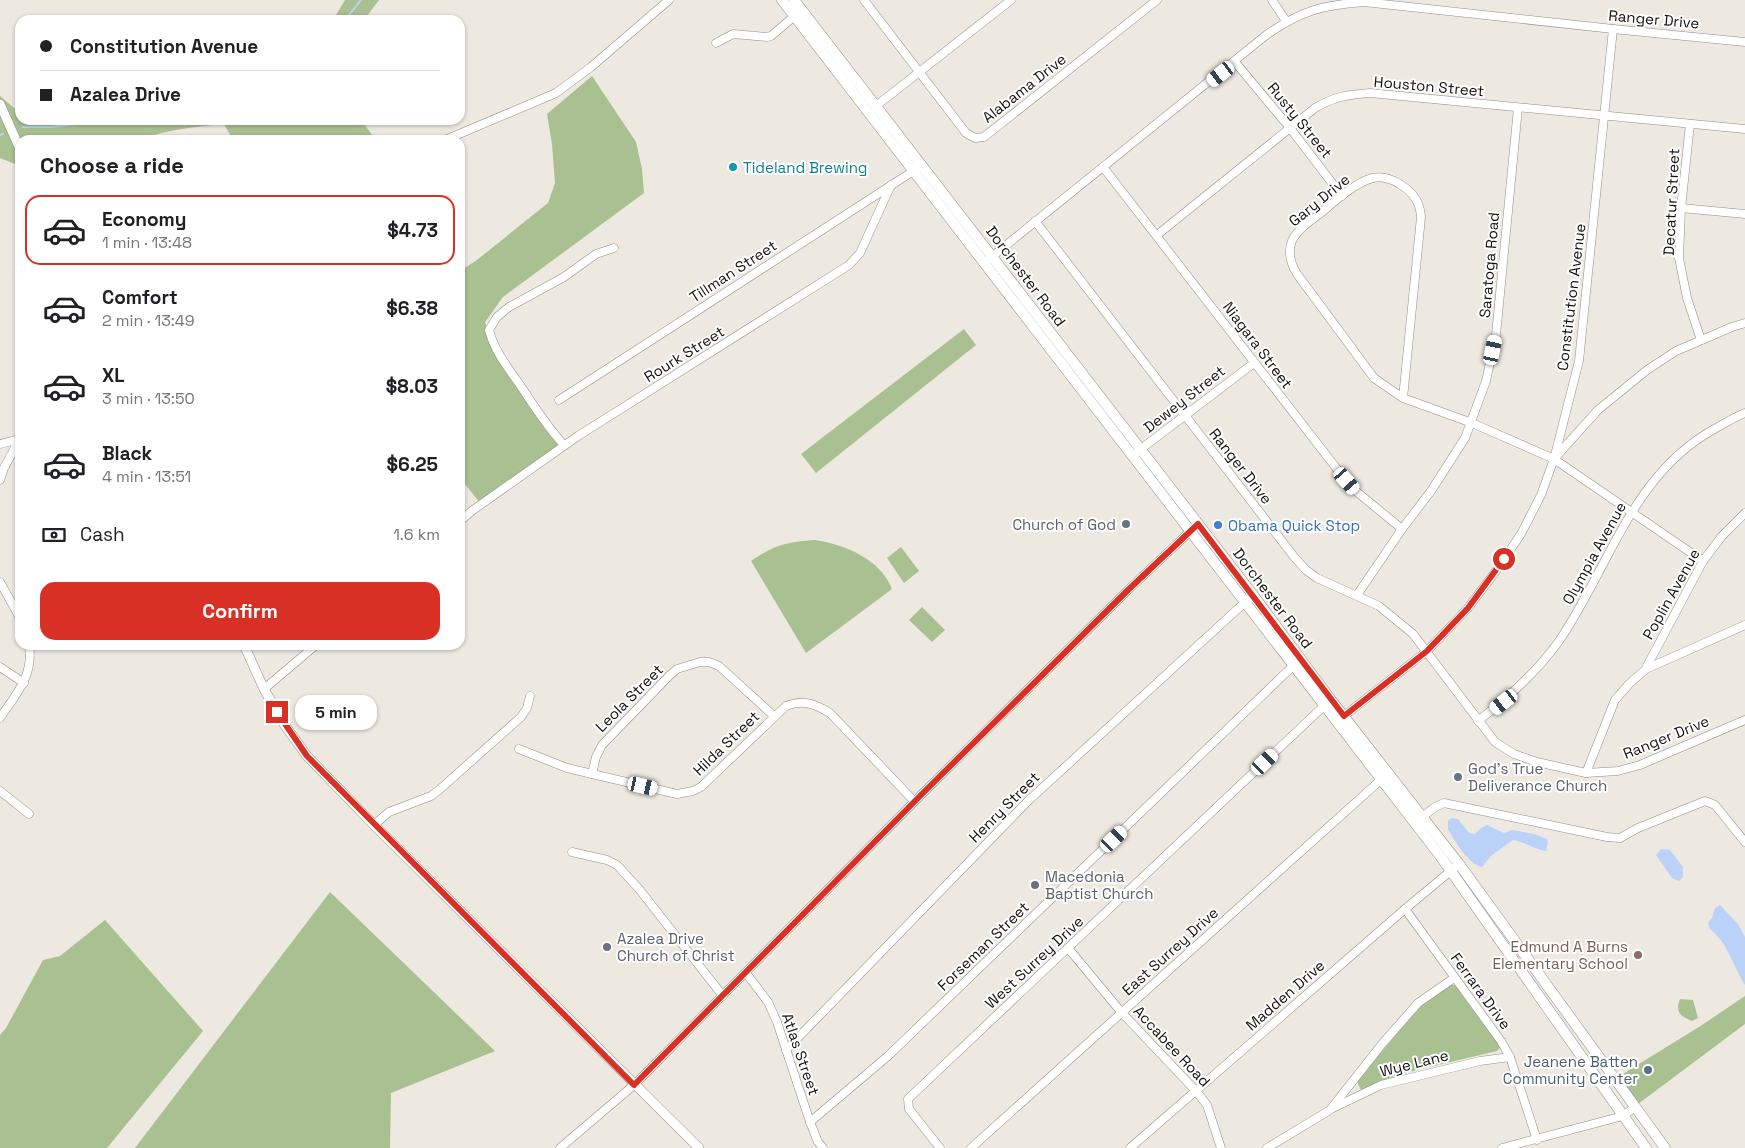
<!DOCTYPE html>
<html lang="en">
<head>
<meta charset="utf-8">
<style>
	body { margin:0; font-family:"Space Grotesk",sans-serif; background:#f6f6f6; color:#202124; height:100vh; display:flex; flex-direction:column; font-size:19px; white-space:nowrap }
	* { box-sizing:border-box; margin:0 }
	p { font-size:16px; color:#757577 }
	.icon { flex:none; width:28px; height:28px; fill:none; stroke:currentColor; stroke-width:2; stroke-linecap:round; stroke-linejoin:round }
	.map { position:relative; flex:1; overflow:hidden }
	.sheet { position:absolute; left:15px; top:135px; width:450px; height:515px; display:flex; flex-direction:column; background:#fff; border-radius:15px; box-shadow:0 1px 4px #0004 }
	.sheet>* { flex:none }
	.banner { position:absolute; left:15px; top:15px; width:450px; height:110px; border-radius:15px; box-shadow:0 1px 4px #0004; display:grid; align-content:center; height:110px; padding:0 25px; background:#fff }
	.end { position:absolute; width:22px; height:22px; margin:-11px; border:6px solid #d93025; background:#fff; box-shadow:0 0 0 2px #fff }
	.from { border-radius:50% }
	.bubble { position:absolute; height:35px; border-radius:15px; background:#fff; box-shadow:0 1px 4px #0004; font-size:16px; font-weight:700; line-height:35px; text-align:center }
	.car { position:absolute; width:15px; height:30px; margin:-15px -8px; border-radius:6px; box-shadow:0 0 4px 1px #0007; background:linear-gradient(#fff 24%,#345 0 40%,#fff 0 76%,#345 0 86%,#fff 0) }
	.banner b { display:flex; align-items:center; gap:18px; height:48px; font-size:19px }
	.banner b+b { border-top:1px solid #e0e0e0 }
	.banner i { width:12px; height:12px; background:#202124 }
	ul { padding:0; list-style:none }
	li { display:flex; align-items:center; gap:15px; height:70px; margin:0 10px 8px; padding:0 15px; border:2px solid transparent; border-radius:15px }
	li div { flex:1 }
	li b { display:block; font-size:19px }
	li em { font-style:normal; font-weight:700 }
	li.selected { border-color:#d93025 }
	li>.icon { width:45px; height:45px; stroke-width:1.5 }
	h2 { padding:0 25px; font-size:22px; line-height:60px }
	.pay { display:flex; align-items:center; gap:12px; height:55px; padding:0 25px; font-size:19px }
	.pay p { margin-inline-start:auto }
	.button { display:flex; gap:10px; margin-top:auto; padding:10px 25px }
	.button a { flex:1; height:58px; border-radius:15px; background:#d93025; color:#fff; font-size:20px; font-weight:700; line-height:58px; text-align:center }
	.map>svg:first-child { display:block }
	.green { fill:#a9c191 }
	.water { fill:#bad2f7 }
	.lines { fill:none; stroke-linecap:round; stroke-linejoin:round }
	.stream { stroke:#bad2f7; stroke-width:2 }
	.minor-casing { stroke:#938e87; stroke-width:9 }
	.tertiary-casing { stroke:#938e87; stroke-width:10 }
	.secondary-casing { stroke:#938e87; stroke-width:11 }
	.minor { stroke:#fff; stroke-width:8 }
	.tertiary { stroke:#fff; stroke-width:9 }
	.secondary { stroke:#fff; stroke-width:10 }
	.route { stroke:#d93025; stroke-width:6 }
	.culture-dot { fill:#0f9aa8; stroke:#fff; stroke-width:2 }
	.worship-dot { fill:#6b7280; stroke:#fff; stroke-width:2 }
	.shop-dot { fill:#3f7fe0; stroke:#fff; stroke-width:2 }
	.education-dot { fill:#8d6e63; stroke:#fff; stroke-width:2 }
	.service-dot { fill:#5c6f8a; stroke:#fff; stroke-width:2 }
	.labels { text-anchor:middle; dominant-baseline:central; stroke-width:4; stroke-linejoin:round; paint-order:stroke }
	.street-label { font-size:15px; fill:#12110e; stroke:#fff }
	.culture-label { font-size:15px; fill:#0d838f; stroke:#fff; text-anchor:start }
	.worship-label { font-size:15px; fill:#5b616d; stroke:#fff; text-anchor:start }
	.shop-label { font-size:15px; fill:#366cbe; stroke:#fff; text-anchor:start }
	.education-label { font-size:15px; fill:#785e54; stroke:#fff; text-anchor:end }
	.service-label { font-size:15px; fill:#4e5e75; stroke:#fff; text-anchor:end }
</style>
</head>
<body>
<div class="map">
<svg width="1745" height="1148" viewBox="0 0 1745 1148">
	<rect width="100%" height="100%" fill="#ede8e0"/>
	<g class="green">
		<polygon points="345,0 379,0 364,20 333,20"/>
		<polygon points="592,76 636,142 642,169 644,193 503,297 485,322 491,341 564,445 481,504 460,478 460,271 477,260 548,203 555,183 552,144 547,114"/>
		<path d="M0,96L20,113V120H361L376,140H233L224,124C196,127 166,129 140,140H20V166L0,158Z"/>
		<polygon points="964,329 976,345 816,473 801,454"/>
		<path d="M815,540C846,545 880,559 892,589L806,653L751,561C775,545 785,542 815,540Z"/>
		<polygon points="901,547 919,571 904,583 887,558"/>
		<polygon points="922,607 945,630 932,642 909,620"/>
		<polygon points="330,892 495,1051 391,1093 390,1148 135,1148"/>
		<polygon points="105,920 203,1031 107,1148 0,1148 0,1035 6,1028 43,960 60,956"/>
		<polygon points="1449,984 1454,985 1460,989 1499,1043 1500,1048 1497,1051 1400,1074 1361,1090 1358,1084 1358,1080 1421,1005"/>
		<polygon points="1745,996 1745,1024 1638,1104 1618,1077 1702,1025"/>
		<path d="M1680,999L1693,1000L1698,1018L1692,1021C1680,1016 1675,1012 1680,999Z"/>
	</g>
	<g class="water">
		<path d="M1452,818L1458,819L1469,833L1475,834L1481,828L1487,825L1504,833L1512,830L1534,834L1547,839L1548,842L1546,851C1534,849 1525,842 1513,840L1492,855L1482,867C1468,864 1455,841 1448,829V821Z"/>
		<polygon points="1661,849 1670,850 1683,867 1683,877 1679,881 1672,878 1656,855"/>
		<path d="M1720,905L1738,924L1745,937V985C1733,966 1728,943 1709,928L1708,922L1712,918L1715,908Z"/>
	</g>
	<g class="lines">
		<g class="stream">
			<polyline points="345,20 361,0"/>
			<polyline points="23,127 51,127 77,124 89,121 95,122 125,120"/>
			<polyline points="0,135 3,134"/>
		</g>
		<g class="minor-casing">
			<g id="minor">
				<polyline points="864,0 966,133 975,138 984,137 1157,0"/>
				<polyline points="1272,0 1286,21"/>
				<polyline points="716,43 733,34 767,37 771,36 798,13"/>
				<polyline points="1235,62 1290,128 1342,196"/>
				<polyline points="876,106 1011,0"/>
				<polyline points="1690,124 1681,208 1679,258 1687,298 1701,340"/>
				<polyline points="445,140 556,93 591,67 669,0"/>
				<polyline points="1103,167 1337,469 1357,492 1402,529"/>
				<polyline points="1681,208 1745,214"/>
				<polyline points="1035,221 1295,558 1306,570 1317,578 1379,606 1413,634 1495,742 1514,754 1537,762 1586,773 1618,771 1640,765 1745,720"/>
				<path d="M1157,235L1315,108C1336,96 1346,95 1370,93L1745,129"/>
				<path d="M989,259L1265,36C1300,11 1322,5 1364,2L1613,29L1745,42"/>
				<path d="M1403,398L1421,217C1421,214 1420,210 1419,206C1414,190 1390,174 1373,178C1356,182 1335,201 1322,212C1312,220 1297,229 1292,241C1287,253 1291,264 1297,274L1374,378L1381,383L1403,398L1472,423L1554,459L1703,561"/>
				<polyline points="559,400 918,168"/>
				<polyline points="0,444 20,439"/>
				<path d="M564,445C547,427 534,406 520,385C508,368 494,350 489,330L497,317L509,307L564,277L596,254L614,248"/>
				<polyline points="1137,452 1254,363"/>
				<polyline points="1554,459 1598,410 1647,370 1676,351 1732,327 1745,323"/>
				<polyline points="0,480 4,468 19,440"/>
				<polyline points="460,521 473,510 578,436 849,265 860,253 891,185"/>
				<polyline points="0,582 20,618"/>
				<polyline points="1357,595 1402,529 1431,491 1465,438 1486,381 1496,335 1518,108"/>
				<polyline points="0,667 24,683"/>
				<polyline points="1646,668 1703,561 1722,536 1745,513"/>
				<polyline points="264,689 316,645"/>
				<path d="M0,718C16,694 34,676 29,645"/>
				<polyline points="1340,719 1427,651 1468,608 1496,571 1521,534 1541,495 1554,459 1579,361 1613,29"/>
				<path d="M1478,721C1508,698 1537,672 1559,641C1610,567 1632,472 1718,427C1727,422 1735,417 1745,413"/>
				<path d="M519,749L567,768L677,794L693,791L701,787L786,706C803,699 815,704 830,713L914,801"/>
				<polyline points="1586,773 1615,700 1629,684 1646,669 1745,625"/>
				<polyline points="592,774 596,757 602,745 669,676 677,669 700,662 709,662 719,666 774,716"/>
				<polyline points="0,791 29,814"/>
				<polyline points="1418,820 1435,807 1444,803 1607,837 1620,838 1638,828 1705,801 1715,805 1745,842"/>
				<polyline points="374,825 389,812 431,796 439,790 521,717 527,708 530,696"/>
				<polyline points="572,852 607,860 617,865 639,889 723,996"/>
				<polyline points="1405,909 1501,1041 1510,1057 1537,1140"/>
				<polyline points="1068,948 1122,1013 1196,1091 1207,1105 1221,1148"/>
				<polyline points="746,973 768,1002 777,1022 810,1122 818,1142 823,1148"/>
				<polyline points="786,1050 1028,801 1253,595"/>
				<polyline points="1331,1109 1381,1085 1480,1061 1510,1057"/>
				<polyline points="810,1122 888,1056 1297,662"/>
				<polyline points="560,1148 634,1085 923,793 1128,590 1198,524"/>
				<polyline points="940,1148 909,1109 908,1099 1327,703"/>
				<polyline points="971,1148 1384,777"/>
				<polyline points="1130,1148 1405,909 1459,864"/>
				<polyline points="1267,1148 1330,1110 1382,1044 1418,1003 1454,978"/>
				<polyline points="1502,1148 1623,1116 1635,1107"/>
			</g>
		</g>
		<g class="tertiary-casing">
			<g id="tertiary">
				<polyline points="0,104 20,149"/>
				<polyline points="244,645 264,689 284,724 307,756 374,825 699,1148"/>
			</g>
		</g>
		<g class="secondary-casing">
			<g id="secondary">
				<polyline points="782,0 1441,857 1646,1148"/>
				<polyline points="794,0 1253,595 1331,700 1459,864 1665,1148"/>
			</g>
		</g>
		<use href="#minor" class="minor"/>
		<use href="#tertiary" class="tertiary"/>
		<use href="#secondary" class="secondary"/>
	</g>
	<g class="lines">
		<polyline class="route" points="277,712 307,756 634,1085 923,793 1128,590 1198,524 1344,716 1427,651 1468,608 1504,559"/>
	</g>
	<circle class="culture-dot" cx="733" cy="167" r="5"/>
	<g class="worship-dot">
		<circle cx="1126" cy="524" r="5"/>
		<circle cx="1458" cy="777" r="5"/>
		<circle cx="1035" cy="885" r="5"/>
		<circle cx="607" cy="947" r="5"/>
	</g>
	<circle class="shop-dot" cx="1218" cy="525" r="5"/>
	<circle class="education-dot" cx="1638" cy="955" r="5"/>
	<circle class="service-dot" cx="1648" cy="1070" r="5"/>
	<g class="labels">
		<g class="street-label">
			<text transform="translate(1654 19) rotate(5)">Ranger Drive</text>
			<text transform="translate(1429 86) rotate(5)">Houston Street</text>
			<text transform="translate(1024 88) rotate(-38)">Alabama Drive</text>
			<text transform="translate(1300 120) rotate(51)">Rusty Street</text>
			<text transform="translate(1319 200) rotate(-39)">Gary Drive</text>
			<text transform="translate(1671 202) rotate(-87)">Decatur Street</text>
			<text transform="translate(1489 265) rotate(-85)">Saratoga Road</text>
			<text transform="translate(733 271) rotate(-33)">Tillman Street</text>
			<text transform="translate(1026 276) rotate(53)">Dorchester Road</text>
			<text transform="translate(1571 297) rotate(-83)">Constitution Avenue</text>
			<text transform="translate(1258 345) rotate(53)">Niagara Street</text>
			<text transform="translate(684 354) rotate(-32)">Rourk Street</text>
			<text transform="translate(1184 399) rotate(-38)">Dewey Street</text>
			<text transform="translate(1241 466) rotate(52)">Ranger Drive</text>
			<text transform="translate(1594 553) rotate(-61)">Olympia Avenue</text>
			<text transform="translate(1671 594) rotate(-61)">Poplin Avenue</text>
			<text transform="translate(1273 598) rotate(53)">Dorchester Road</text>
			<text transform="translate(629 698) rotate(-45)">Leola Street</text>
			<text transform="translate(1666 737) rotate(-22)">Ranger Drive</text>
			<text transform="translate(726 743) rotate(-44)">Hilda Street</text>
			<text transform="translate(1004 807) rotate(-45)">Henry Street</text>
			<text transform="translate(983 946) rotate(-44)">Forseman Street</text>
			<text transform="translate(1170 951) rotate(-42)">East Surrey Drive</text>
			<text transform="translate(1034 962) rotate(-43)">West Surrey Drive</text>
			<text transform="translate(1481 991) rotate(54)">Ferrara Drive</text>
			<text transform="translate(1285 995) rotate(-41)">Madden Drive</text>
			<text transform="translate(1172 1046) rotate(47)">Accabee Road</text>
			<text transform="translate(801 1054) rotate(71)">Atlas Street</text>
			<text transform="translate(1414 1063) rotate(-14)">Wye Lane</text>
		</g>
		<g class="culture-label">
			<text x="743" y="167">Tideland Brewing</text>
		</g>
		<g class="worship-label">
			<text x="1116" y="524" text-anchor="end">Church of God</text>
			<text x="1468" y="768">God's True<tspan x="1468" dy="17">Deliverance Church</tspan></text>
			<text x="1045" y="876">Macedonia<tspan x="1045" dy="17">Baptist Church</tspan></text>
			<text x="617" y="938">Azalea Drive<tspan x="617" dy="17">Church of Christ</tspan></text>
		</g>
		<g class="shop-label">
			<text x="1228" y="525">Obama Quick Stop</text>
		</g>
		<g class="education-label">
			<text x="1628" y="946">Edmund A Burns<tspan x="1628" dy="17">Elementary School</tspan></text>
		</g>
		<g class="service-label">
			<text x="1638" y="1061">Jeanene Batten<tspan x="1638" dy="17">Community Center</tspan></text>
		</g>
	</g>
</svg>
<i class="end from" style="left:1504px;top:559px"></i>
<i class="end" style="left:277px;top:712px"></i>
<div class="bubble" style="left:295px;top:695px;width:82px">5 min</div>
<i class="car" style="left:1221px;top:74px;rotate:232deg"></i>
<i class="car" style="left:1493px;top:350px;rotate:12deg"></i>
<i class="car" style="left:1347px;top:481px;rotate:139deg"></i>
<i class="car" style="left:1504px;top:702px;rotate:232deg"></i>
<i class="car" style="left:1265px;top:762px;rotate:46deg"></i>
<i class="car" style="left:643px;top:786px;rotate:103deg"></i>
<i class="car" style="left:1114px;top:839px;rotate:46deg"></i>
<div class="banner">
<b><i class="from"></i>Constitution Avenue</b>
<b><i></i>Azalea Drive</b>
</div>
<section class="sheet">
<h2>Choose a ride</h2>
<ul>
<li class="selected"><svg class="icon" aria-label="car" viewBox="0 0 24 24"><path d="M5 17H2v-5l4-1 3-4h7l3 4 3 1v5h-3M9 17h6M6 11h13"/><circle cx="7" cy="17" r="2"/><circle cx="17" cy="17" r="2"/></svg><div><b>Economy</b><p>1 min · 13:48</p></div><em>$4.73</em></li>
<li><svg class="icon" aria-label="car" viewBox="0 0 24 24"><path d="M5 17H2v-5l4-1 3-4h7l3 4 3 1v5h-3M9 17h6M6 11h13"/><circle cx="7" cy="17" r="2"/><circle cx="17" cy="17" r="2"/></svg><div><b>Comfort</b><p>2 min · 13:49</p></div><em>$6.38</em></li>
<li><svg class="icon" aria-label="car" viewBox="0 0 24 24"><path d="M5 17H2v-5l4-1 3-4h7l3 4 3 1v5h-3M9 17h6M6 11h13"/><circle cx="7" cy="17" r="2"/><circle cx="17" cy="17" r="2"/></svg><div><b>XL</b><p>3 min · 13:50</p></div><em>$8.03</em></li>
<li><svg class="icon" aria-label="car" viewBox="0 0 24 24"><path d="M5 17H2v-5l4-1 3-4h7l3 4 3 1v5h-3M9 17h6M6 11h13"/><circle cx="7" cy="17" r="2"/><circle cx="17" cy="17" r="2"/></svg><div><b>Black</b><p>4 min · 13:51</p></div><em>$6.25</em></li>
</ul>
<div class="pay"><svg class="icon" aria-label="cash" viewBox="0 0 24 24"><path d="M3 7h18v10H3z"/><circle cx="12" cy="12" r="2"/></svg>Cash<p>1.6 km</p></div>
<div class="button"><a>Confirm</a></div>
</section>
</div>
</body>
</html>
